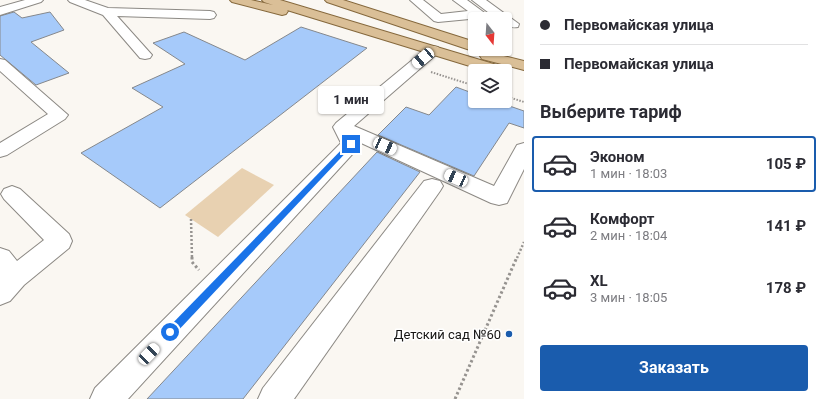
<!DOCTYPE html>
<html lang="ru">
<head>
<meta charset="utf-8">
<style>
	body { margin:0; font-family:Roboto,sans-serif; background:#f7f7f7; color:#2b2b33; height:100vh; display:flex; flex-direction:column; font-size:15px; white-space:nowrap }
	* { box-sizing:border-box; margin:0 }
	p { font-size:13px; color:#7c7c81 }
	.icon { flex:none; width:22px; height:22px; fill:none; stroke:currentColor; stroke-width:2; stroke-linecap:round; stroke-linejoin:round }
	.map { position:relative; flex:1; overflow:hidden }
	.drawer { display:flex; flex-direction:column; background:#fff; width:300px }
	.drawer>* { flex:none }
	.top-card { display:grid; align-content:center; height:88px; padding:0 16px; background:#fff }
	.needle { width:26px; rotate:163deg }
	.fabs { position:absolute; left:468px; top:12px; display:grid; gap:8px }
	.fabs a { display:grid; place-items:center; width:44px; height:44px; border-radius:4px; background:#fff; box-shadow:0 1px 3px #0004; font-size:20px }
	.end { position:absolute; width:18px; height:18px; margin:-9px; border:5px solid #1a73e8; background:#fff; box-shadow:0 0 0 2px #fff }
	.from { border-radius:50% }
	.bubble { position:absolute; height:28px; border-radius:4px; background:#fff; box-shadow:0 1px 3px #0004; font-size:13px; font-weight:700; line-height:28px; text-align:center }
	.car { position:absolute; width:12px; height:24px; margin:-12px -6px; border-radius:5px; box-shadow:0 0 3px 1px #0007; background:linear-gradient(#fff 24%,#345 0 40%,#fff 0 76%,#345 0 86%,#fff 0) }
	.top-card b { display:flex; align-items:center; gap:14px; height:38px; font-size:15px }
	.top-card b+b { border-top:1px solid #e1e1e2 }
	.top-card i { width:10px; height:10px; background:#2b2b33 }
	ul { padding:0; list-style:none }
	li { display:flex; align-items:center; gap:12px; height:56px; margin:0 8px 6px; padding:0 8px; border:2px solid transparent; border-radius:4px }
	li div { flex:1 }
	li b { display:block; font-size:15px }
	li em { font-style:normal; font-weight:700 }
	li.selected { border-color:#1a5cad }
	li>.icon { width:36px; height:36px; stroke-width:1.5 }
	h2 { padding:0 16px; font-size:18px; line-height:48px }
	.cta { display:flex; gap:8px; margin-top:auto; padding:8px 16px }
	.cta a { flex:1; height:46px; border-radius:4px; background:#1a5cad; color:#fff; font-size:16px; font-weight:700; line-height:46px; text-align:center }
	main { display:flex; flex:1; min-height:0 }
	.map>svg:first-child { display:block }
	.green { fill:#e8d1b1 }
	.building { fill:#a6cafa; stroke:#85888c }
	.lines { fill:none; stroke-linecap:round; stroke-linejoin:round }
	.minor-casing { stroke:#8c8984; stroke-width:2 }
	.major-casing { stroke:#85683c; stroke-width:2 }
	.path-far2 { stroke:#969390; stroke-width:2; stroke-dasharray:1.5 1.5; stroke-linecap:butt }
	.path-far1 { stroke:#969390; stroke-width:2.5; stroke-dasharray:2 2; stroke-linecap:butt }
	.path { stroke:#969390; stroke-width:3; stroke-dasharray:2.5 2.5; stroke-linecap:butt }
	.minor { fill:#fff; fill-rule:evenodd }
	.major { fill:#dabf97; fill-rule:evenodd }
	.route { fill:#1a73e8 }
	.poi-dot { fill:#1a5cad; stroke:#fff; stroke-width:1.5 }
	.labels { text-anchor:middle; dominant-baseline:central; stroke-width:3; stroke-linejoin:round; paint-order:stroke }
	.near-poi-label { font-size:13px; fill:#151413; stroke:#fff; text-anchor:end }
</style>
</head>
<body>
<main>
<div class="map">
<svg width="524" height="399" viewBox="0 0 524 399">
	<rect width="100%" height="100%" fill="#faf7f2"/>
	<polygon class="green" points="242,168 274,185 218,237 185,215"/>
	<g class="building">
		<polygon points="14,12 22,18 50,12 64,30 31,42 69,73 36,85 0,55 0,16"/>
		<polygon points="301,27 367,48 160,208 81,153 163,107 132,88 185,64 153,43 184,32 245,60"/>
		<polygon points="456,87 475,94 475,101 495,101 524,111 524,128 509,123 474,176 378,135 406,107 429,115"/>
		<polygon points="377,152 420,172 243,399 147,399"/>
	</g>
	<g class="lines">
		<g class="minor-casing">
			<g id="minor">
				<polygon points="25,0 43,0 41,2 0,15 0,7"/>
				<polygon points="68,0 85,0 108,8 210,11 214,12 216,15 214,18 210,19 117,16 152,55 150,58 145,59 140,58 103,15 70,2"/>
				<polygon points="410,0 423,0 441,14 468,11 453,0 467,0 486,14 484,17 480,18 438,22 434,21"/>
				<path d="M472,0H486L519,24L518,27C512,28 509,27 505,24V19H497Z"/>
				<polygon points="433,46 438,47 440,50 438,53 354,126 494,186 517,145 524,143 524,169 507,203 499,205 491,203 359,142 361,144 358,148 128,399 90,399 95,388 341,143 333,127 336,123 428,47"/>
				<polygon points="0,59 5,60 68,115 65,119 7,155 0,157 0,143 48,114 0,71"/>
				<polygon points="432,179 440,181 443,186 440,191 294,399 258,399 263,388 424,181"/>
				<polygon points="12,186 20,189 69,234 72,241 69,248 24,285 10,301 0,305 0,248 9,251 17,261 44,240 4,199 1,194 4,189"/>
			</g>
		</g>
		<g class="major-casing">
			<g id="major">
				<polygon points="230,0 251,0 273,5 264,2 262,0 280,0 507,68 510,71 505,75 505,71 486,71 287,10 288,11 286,14 282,15 232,2"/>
				<polygon points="325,0 343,0 475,42 475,49 481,49 475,51 470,50 327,2"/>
				<polygon points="487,52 524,61 524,70 482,59 480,56 482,53"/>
			</g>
		</g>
		<g class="path-far2">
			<polyline points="431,72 475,86"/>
			<polyline points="505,96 524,102"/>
		</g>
		<g class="path-far1">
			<polyline points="191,219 192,258"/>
			<polyline points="517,258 524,242"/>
		</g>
		<g class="path">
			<polyline points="192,257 192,262 199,270"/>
			<polyline points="455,399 517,257"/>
		</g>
		<use href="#minor" class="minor"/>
		<use href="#major" class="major"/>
	</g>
	<polygon class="route" points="349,142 354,144 174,335 167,335 166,332 167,329"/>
	<circle class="poi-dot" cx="509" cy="334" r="4"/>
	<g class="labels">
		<g class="near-poi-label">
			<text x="501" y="334">Детский сад №60</text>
		</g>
	</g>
</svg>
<div class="fabs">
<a><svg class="needle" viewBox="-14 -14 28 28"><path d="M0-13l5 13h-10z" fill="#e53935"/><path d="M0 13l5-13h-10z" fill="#7c7c81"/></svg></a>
<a><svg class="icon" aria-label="layers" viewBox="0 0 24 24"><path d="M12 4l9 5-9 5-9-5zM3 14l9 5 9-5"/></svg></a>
</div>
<i class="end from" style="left:170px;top:332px"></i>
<i class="end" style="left:351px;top:144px"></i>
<div class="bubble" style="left:318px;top:86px;width:66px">1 мин</div>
<i class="car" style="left:423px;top:58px;rotate:230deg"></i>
<i class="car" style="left:385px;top:146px;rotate:114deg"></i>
<i class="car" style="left:456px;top:178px;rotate:294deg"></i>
<i class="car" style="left:149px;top:354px;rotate:44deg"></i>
</div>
<section class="drawer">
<div class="top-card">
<b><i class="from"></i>Первомайская улица</b>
<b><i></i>Первомайская улица</b>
</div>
<h2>Выберите тариф</h2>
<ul>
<li class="selected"><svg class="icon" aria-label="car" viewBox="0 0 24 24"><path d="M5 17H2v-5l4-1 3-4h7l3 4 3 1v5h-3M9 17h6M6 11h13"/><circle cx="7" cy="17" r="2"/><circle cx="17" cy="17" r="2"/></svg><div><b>Эконом</b><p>1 мин · 18:03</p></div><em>105 ₽</em></li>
<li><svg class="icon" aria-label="car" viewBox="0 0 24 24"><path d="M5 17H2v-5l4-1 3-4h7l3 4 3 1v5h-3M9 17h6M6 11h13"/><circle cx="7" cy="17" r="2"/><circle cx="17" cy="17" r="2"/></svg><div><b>Комфорт</b><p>2 мин · 18:04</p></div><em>141 ₽</em></li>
<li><svg class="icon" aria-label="car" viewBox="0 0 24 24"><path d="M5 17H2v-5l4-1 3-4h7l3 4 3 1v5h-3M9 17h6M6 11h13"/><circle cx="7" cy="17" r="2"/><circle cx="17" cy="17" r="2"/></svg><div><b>XL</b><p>3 мин · 18:05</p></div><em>178 ₽</em></li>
</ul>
<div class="cta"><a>Заказать</a></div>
</section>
</main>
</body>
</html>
